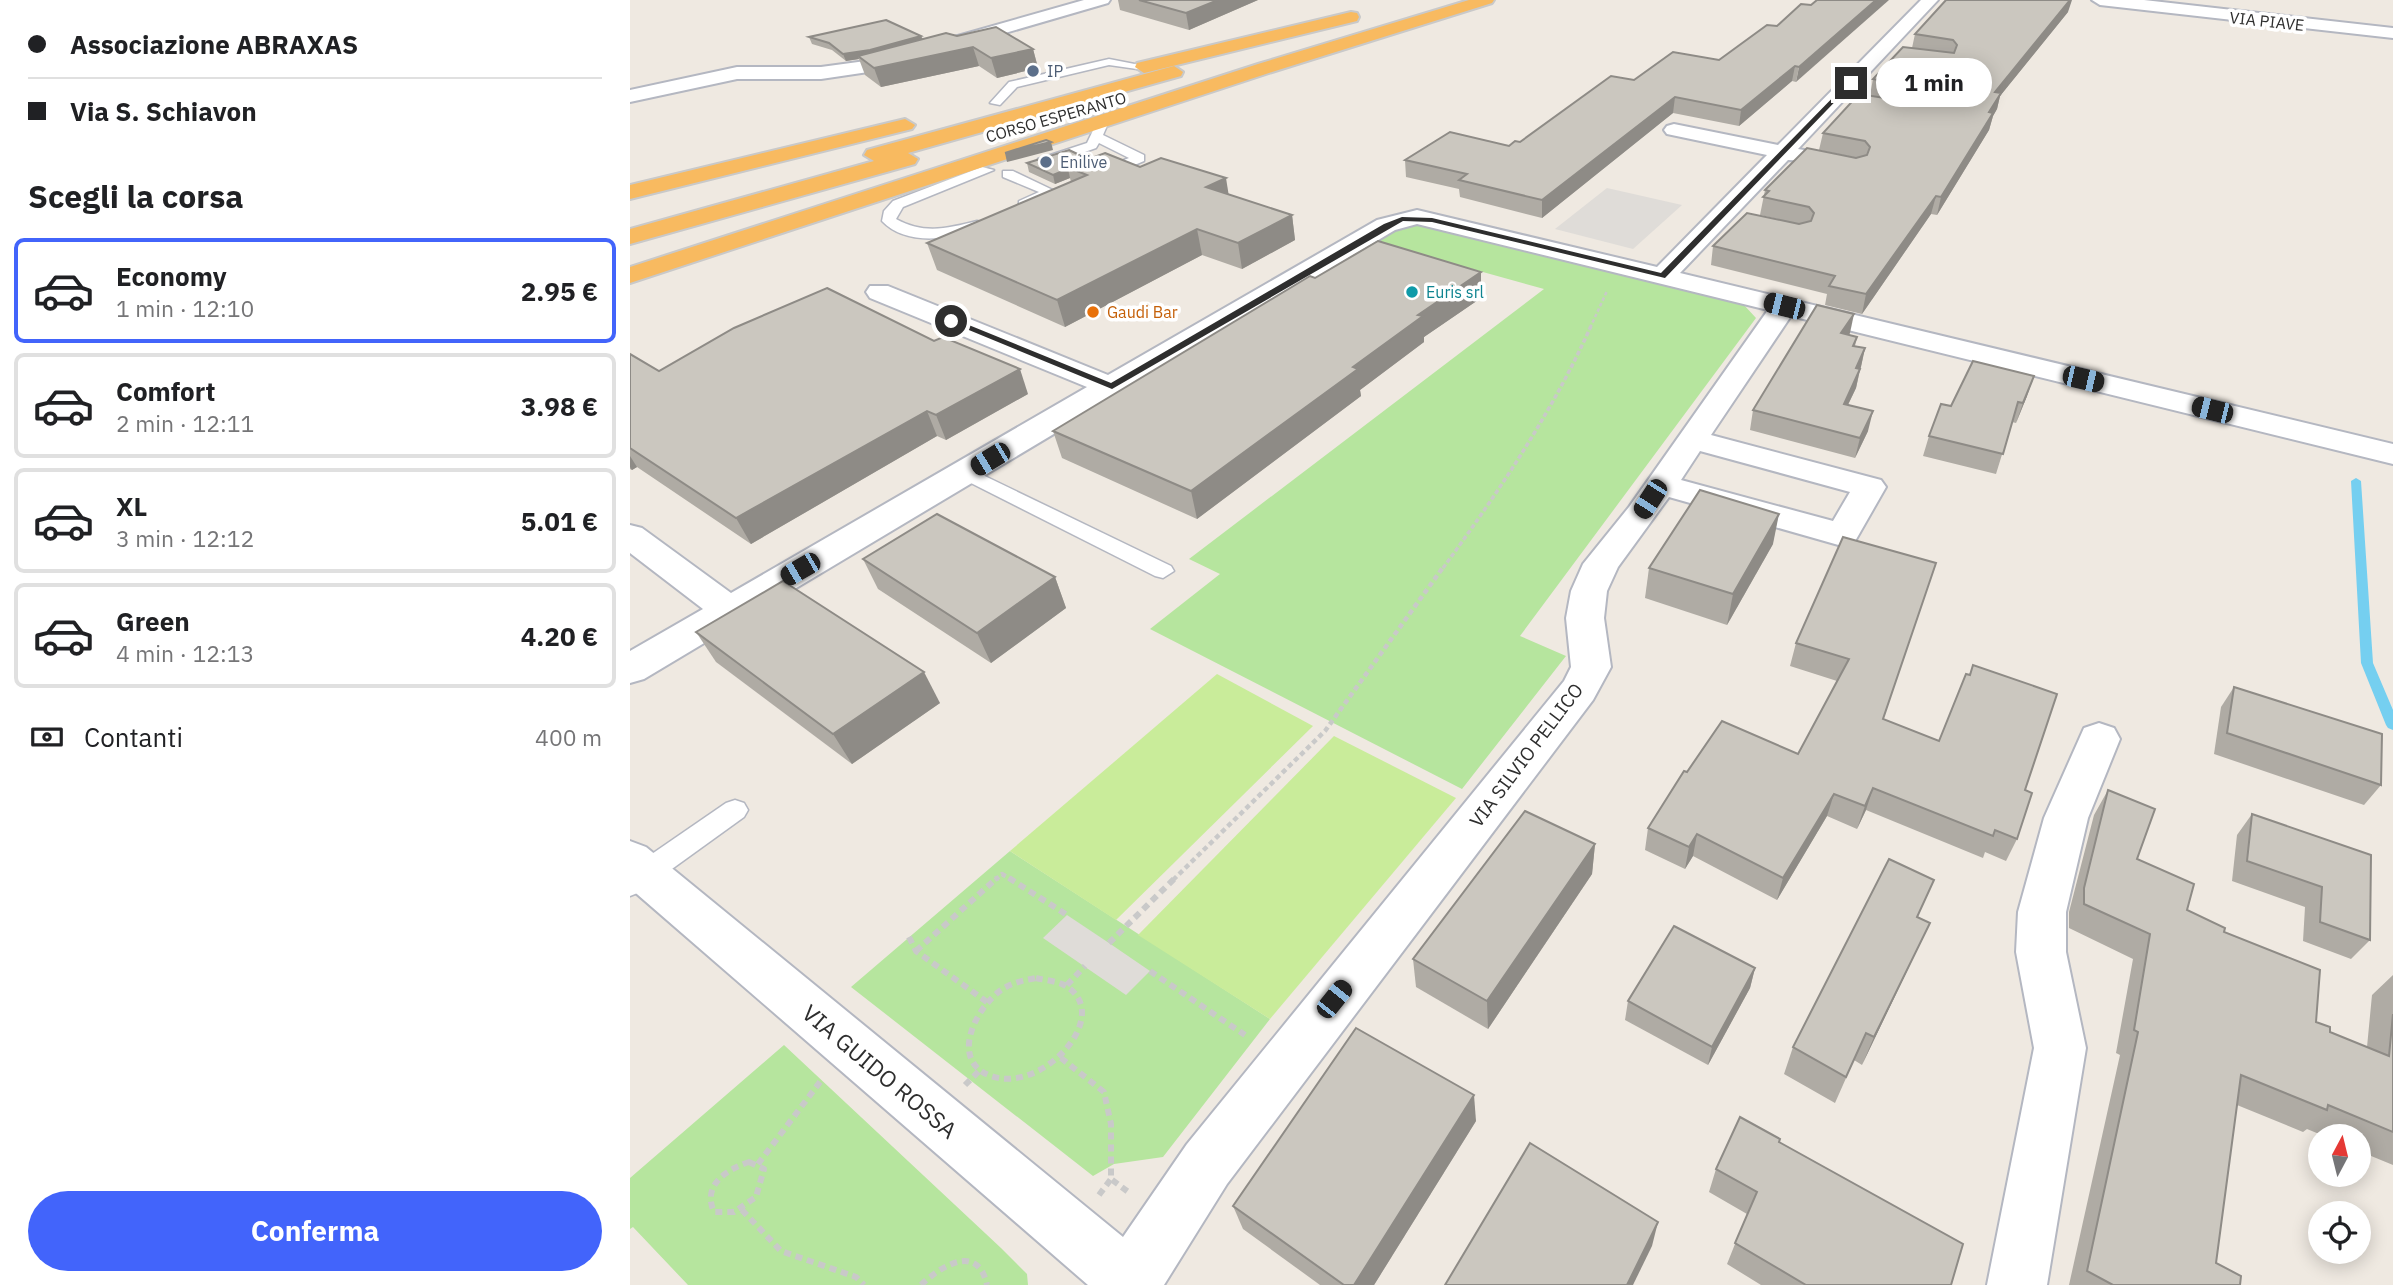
<!DOCTYPE html>
<html lang="it">
<head>
<meta charset="utf-8">
<style>
	body { margin:0; font-family:"IBM Plex Sans",sans-serif; background:#f6f6f6; color:#202124; height:100vh; display:flex; flex-direction:column; font-size:26px; white-space:nowrap }
	* { box-sizing:border-box; margin:0 }
	p { font-size:23px; color:#757577 }
	.icon { flex:none; width:38px; height:38px; fill:none; stroke:currentColor; stroke-width:2; stroke-linecap:round; stroke-linejoin:round }
	.map { position:relative; flex:1; overflow:hidden }
	.sheet { display:flex; flex-direction:column; background:#fff; width:630px }
	.sheet>* { flex:none }
	.guide { display:grid; align-content:center; height:154px; padding:0 28px; background:#fff }
	.needle { width:46px; rotate:7deg }
	.controls { position:absolute; left:1678px; top:1124px; display:grid; gap:14px }
	.controls a { display:grid; place-items:center; width:63px; height:63px; border-radius:50%; background:#fff; box-shadow:0 4px 18px #0003; font-size:35px }
	.end { position:absolute; width:32px; height:32px; margin:-16px; border:9px solid #2e2e2e; background:#fff; box-shadow:0 0 0 4px #fff }
	.from { border-radius:50% }
	.bubble { position:absolute; height:49px; border-radius:24px; background:#fff; box-shadow:0 4px 18px #0003; font-size:23px; font-weight:700; line-height:49px; text-align:center }
	.car { position:absolute; width:21px; height:42px; margin:-21px -10px; border-radius:9px; box-shadow:0 0 5px 2px #0007; background:linear-gradient(#222 24%,#8ab4d8 0 40%,#222 0 76%,#8ab4d8 0 86%,#222 0) }
	.guide b { display:flex; align-items:center; gap:24px; height:66px; font-size:26px }
	.guide b+b { border-top:2px solid #e0e0e0 }
	.guide i { width:18px; height:18px; background:#202124 }
	ul { padding:0; list-style:none }
	li { display:flex; align-items:center; gap:21px; height:105px; margin:0 14px 10px; padding:0 14px; border:4px solid #e0e0e0; border-radius:10px }
	li div { flex:1 }
	li b { display:block; font-size:26px }
	li em { font-style:normal; font-weight:700 }
	li.active { border-color:#4264fb }
	li>.icon { width:63px; height:63px; stroke-width:1.5 }
	h2 { padding:0 28px; font-size:32px; line-height:84px }
	.pay { display:flex; align-items:center; gap:18px; height:77px; padding:0 28px; font-size:26px }
	.pay p { margin-inline-start:auto }
	.action { display:flex; gap:14px; margin-top:auto; padding:14px 28px }
	.action a { flex:1; height:80px; border-radius:42px; background:#4264fb; color:#fff; font-size:28px; font-weight:700; line-height:80px; text-align:center }
	main { display:flex; flex:1; min-height:0 }
	.map>svg:first-child { display:block }
	.green { fill:#b6e59e }
	.pitch { fill:#c9ec9a }
	.plaza { fill:#dfdcd8 }
	.lines { fill:none; stroke-linecap:round; stroke-linejoin:round }
	.stream { fill:#75cff0; fill-rule:evenodd }
	.service-casing { stroke:#b4b7c1; stroke-width:3 }
	.minor-casing { stroke:#b4b7c1; stroke-width:4 }
	.trunk-casing { stroke:#c9c9c9; stroke-width:4 }
	.path-far3 { stroke:#c9c9c9; stroke-width:2.5; stroke-dasharray:3.5 2.5; stroke-linecap:butt }
	.path-far2 { stroke:#c9c9c9; stroke-width:3.5; stroke-dasharray:4.5 2.5; stroke-linecap:butt }
	.path-far1 { stroke:#c9c9c9; stroke-width:4.5; stroke-dasharray:5 3.5; stroke-linecap:butt }
	.path { stroke:#c9c9c9; stroke-width:6; stroke-dasharray:7 5; stroke-linecap:butt }
	.service { fill:#fff; fill-rule:evenodd }
	.minor { fill:#fff; fill-rule:evenodd }
	.trunk { fill:#f8ba60; fill-rule:evenodd }
	.wall { fill:#afaba4 }
	.shaded-wall { fill:#8e8b86 }
	.building { fill:#cbc7bf; stroke:#8e8b86; stroke-width:2 }
	.route { fill:#2e2e2e }
	.service-dot { fill:#5c6f8a; stroke:#fff; stroke-width:2.5 }
	.culture-dot { fill:#0f9aa8; stroke:#fff; stroke-width:2.5 }
	.food-dot { fill:#e8710a; stroke:#fff; stroke-width:2.5 }
	.labels { text-anchor:middle; dominant-baseline:central; stroke-width:7; stroke-linejoin:round; paint-order:stroke }
	.far-street-label { font-size:16px; fill:#2e2e2e; stroke:#fff }
	.far-service-label { font-size:16px; fill:#4e5e75; stroke:#fff; text-anchor:start }
	.far-culture-label { font-size:16px; fill:#0d838f; stroke:#fff; text-anchor:start }
	.far-food-label { font-size:16px; fill:#c56008; stroke:#fff; text-anchor:start }
	.street-label { font-size:19px; fill:#2e2e2e; stroke:#fff }
	.near-street-label { font-size:23px; fill:#2e2e2e; stroke:#fff }
</style>
</head>
<body>
<main>
<section class="sheet">
<div class="guide">
<b><i class="from"></i>Associazione ABRAXAS</b>
<b><i></i>Via S. Schiavon</b>
</div>
<h2>Scegli la corsa</h2>
<ul>
<li class="active"><svg class="icon" aria-label="car" viewBox="0 0 24 24"><path d="M5 17H2v-5l4-1 3-4h7l3 4 3 1v5h-3M9 17h6M6 11h13"/><circle cx="7" cy="17" r="2"/><circle cx="17" cy="17" r="2"/></svg><div><b>Economy</b><p>1 min · 12:10</p></div><em>2.95 €</em></li>
<li><svg class="icon" aria-label="car" viewBox="0 0 24 24"><path d="M5 17H2v-5l4-1 3-4h7l3 4 3 1v5h-3M9 17h6M6 11h13"/><circle cx="7" cy="17" r="2"/><circle cx="17" cy="17" r="2"/></svg><div><b>Comfort</b><p>2 min · 12:11</p></div><em>3.98 €</em></li>
<li><svg class="icon" aria-label="car" viewBox="0 0 24 24"><path d="M5 17H2v-5l4-1 3-4h7l3 4 3 1v5h-3M9 17h6M6 11h13"/><circle cx="7" cy="17" r="2"/><circle cx="17" cy="17" r="2"/></svg><div><b>XL</b><p>3 min · 12:12</p></div><em>5.01 €</em></li>
<li><svg class="icon" aria-label="car" viewBox="0 0 24 24"><path d="M5 17H2v-5l4-1 3-4h7l3 4 3 1v5h-3M9 17h6M6 11h13"/><circle cx="7" cy="17" r="2"/><circle cx="17" cy="17" r="2"/></svg><div><b>Green</b><p>4 min · 12:13</p></div><em>4.20 €</em></li>
</ul>
<div class="pay"><svg class="icon" aria-label="cash" viewBox="0 0 24 24"><path d="M3 7h18v10H3z"/><circle cx="12" cy="12" r="2"/></svg>Contanti<p>400 m</p></div>
<div class="action"><a>Conferma</a></div>
</section>
<div class="map">
<svg width="1763" height="1285" viewBox="0 0 1763 1285">
	<rect width="100%" height="100%" fill="#efe9e1"/>
	<g class="green">
		<polygon points="791,222 1114,305 1126,318 890,636 936,656 832,789 520,629 590,574 559,559 914,289 745,242 772,225"/>
		<polygon points="380,851 640,1019 533,1157 484,1164 463,1176 221,987"/>
		<polygon points="154,1045 371,1248 397,1274 398,1285 58,1285 3,1227 0,1229 0,1178"/>
	</g>
	<g class="pitch">
		<polygon points="587,674 683,726 486,920 380,851"/>
		<polygon points="704,736 826,798 640,1019 508,935"/>
	</g>
	<g class="plaza">
		<polygon points="977,188 1052,205 1003,249 925,229"/>
		<polygon points="437,915 479,943 520,971 496,995 413,938"/>
	</g>
	<g class="lines">
		<polygon class="stream" points="1726,478 1731,481 1743,663 1763,710 1763,730 1758,728 1756,725 1731,663 1721,481"/>
		<g class="service-casing">
			<g id="service">
				<polygon points="479,59 520,67 514,70 479,65 387,87 370,105 360,103 379,82"/>
				<polygon points="469,118 479,121 473,135 514,155 514,161 474,178 464,178 464,172 499,158 469,143 466,148 418,165 408,165 408,159 457,143"/>
				<path d="M352,167L364,170L273,207L266,219C295,235 318,228 347,221L352,222V228C322,239 277,247 252,221L254,211L263,201Z"/>
				<polygon points="373,171 383,171 427,192 399,207 389,207 389,201 409,192 373,177"/>
				<polygon points="336,467 541,566 544,571 533,578 525,576 329,477 326,473 329,469"/>
				<polygon points="105,800 114,803 118,810 114,817 10,892 0,896 0,869 96,803"/>
			</g>
		</g>
		<g class="minor-casing">
			<g id="minor">
				<polygon points="454,0 480,0 478,3 245,71 191,79 107,79 0,102 0,90 107,67 191,67 243,60"/>
				<path d="M1291,0H1308L1168,149L1180,151L1183,156L1180,161L1158,160L1050,273L1763,444V464L1161,316L1081,435L1251,480L1256,487L1224,543L1212,546L1039,497L988,567L977,591L974,618L981,667L963,700L597,1184L534,1285H458L0,888V841L16,847L493,1237L557,1144L934,681L941,667L936,618L941,591L953,564L999,507L1138,310L787,224L765,230L14,679L0,683V651L73,609L0,553V525L12,528L101,593L457,387L240,298L236,292L240,286H258L478,375L747,220L787,210L1027,267L1137,155L1037,134L1034,130L1037,126L1044,124L1148,145ZM1070,451L1220,492L1203,521L1051,480Z"/>
				<polygon points="1462,0 1514,0 1763,28 1763,38 1470,5"/>
				<polygon points="1469,723 1484,728 1490,739 1458,818 1436,912 1436,952 1456,1048 1417,1285 1357,1285 1404,1048 1386,952 1388,912 1414,818 1454,728"/>
			</g>
		</g>
		<g class="trunk-casing">
			<g id="trunk">
				<polygon points="839,0 864,0 862,3 642,72 0,283 0,267 628,64"/>
				<polygon points="721,12 727,13 729,17 727,21 514,73 505,67 507,63"/>
				<polygon points="544,66 553,72 551,76 278,153 288,159 285,164 0,244 0,229 244,161 234,155 237,150"/>
				<polygon points="275,119 285,125 282,129 0,199 0,185"/>
			</g>
		</g>
		<polyline class="path-far3" points="960,328 977,291"/>
		<path class="path-far2" d="M813,568C868,493 923,411 961,326"/>
		<g class="path-far1">
			<polyline points="365,880 372,874 382,880"/>
			<polyline points="543,880 695,731 814,566"/>
		</g>
		<g class="path">
			<polyline points="379,878 437,915"/>
			<polyline points="279,937 286,951 357,1002"/>
			<polyline points="479,943 545,878"/>
			<polyline points="286,951 367,878"/>
			<polyline points="520,971 615,1035"/>
			<path d="M406,978C414,980 425,981 432,984C488,1011 414,1095 361,1076C319,1061 345,1009 371,990C381,983 394,980 406,978Z"/>
			<polyline points="437,985 455,966"/>
			<polyline points="431,1058 474,1092 481,1124 481,1179 501,1194"/>
			<polyline points="335,1085 350,1070"/>
			<path d="M119,1162L134,1169L126,1197L104,1212H84C72,1185 96,1170 119,1162Z"/>
			<polyline points="128,1164 193,1078"/>
			<polyline points="469,1195 481,1179"/>
			<polyline points="112,1210 151,1251 226,1277 234,1285"/>
			<path d="M291,1285C312,1265 348,1243 357,1285"/>
		</g>
		<use href="#service" class="service"/>
		<use href="#minor" class="minor"/>
		<use href="#trunk" class="trunk"/>
	</g>
	<g class="wall">
		<polygon points="488,0 628,0 559,30 490,10"/>
		<polygon points="1181,5 1166,82 1162,81 1109,126 1043,113 912,218 830,197 829,189 776,177 775,160 879,146 890,142 1004,80 1089,60 1147,26"/>
		<polygon points="1438,12 1370,96 1367,109 1363,116 1359,130 1307,215 1301,214 1232,314 1195,305 1197,294 1081,265 1083,246 1169,224 1130,215 1135,190 1228,158 1189,150 1193,133 1240,95 1243,79 1282,48 1285,34"/>
		<polygon points="291,36 293,39 327,36 403,49 408,68 367,78 349,66 251,87 235,75 229,59 216,61 202,50 182,44 179,37"/>
		<polygon points="458,159 510,167 662,215 665,240 612,269 572,255 435,327 307,270 297,243 441,182 440,178 425,184 399,172 397,163"/>
		<polygon points="685,278 851,298 794,337 794,342 730,390 731,396 567,519 432,458 423,431"/>
		<polygon points="1220,333 1219,335 1227,337 1225,346 1235,348 1226,388 1218,405 1238,431 1225,458 1120,430 1123,410"/>
		<polygon points="0,354 29,371 398,394 316,440 307,436 121,544 7,467 2,470 0,469"/>
		<polygon points="1397,396 1386,423 1382,422 1366,474 1293,456 1299,436 1321,406"/>
		<polygon points="1213,537 1253,719 1395,790 1387,839 1376,861 1355,852 1353,858 1236,810 1227,829 1197,816 1147,900 1063,856 1055,869 1015,850 1018,828 1057,772 1168,754 1207,681 1160,666 1166,643"/>
		<polygon points="1143,544 1097,625 1015,598 1019,568"/>
		<polygon points="233,559 425,577 436,608 361,663 248,589"/>
		<polygon points="66,632 310,703 222,764 86,662"/>
		<polygon points="1604,687 1751,785 1734,805 1584,754 1591,707"/>
		<polygon points="1478,790 1507,859 1557,910 1594,932 1686,1022 1700,1032 1737,1047 1742,995 1763,975 1763,1165 1729,1151 1729,1136 1694,1136 1677,1129 1673,1132 1607,1105 1586,1263 1610,1285 1439,1285 1490,1055 1486,1053 1503,959 1439,928 1439,912 1464,815"/>
		<polygon points="1622,814 1741,855 1740,940 1721,959 1673,941 1675,907 1602,881 1607,835"/>
		<polygon points="965,844 962,874 858,1029 786,987 783,959"/>
		<polygon points="1288,917 1300,923 1232,1065 1224,1060 1205,1103 1154,1074 1163,1047"/>
		<polygon points="1125,968 1120,988 1078,1065 995,1020 998,1001"/>
		<polygon points="846,1121 744,1285 690,1285 613,1229 603,1206"/>
		<polygon points="1149,1142 1321,1285 1131,1285 1097,1264 1117,1214 1079,1192 1086,1169"/>
	</g>
	<g class="shaded-wall">
		<polygon points="588,0 628,0 559,30 556,13"/>
		<polygon points="1246,0 1259,0 1166,82 1169,67"/>
		<polygon points="1440,0 1442,0 1438,12 1370,96 1367,109 1363,116 1359,130 1307,215 1311,197 1365,92"/>
		<polygon points="291,36 294,43 228,56 229,59 216,61 213,54"/>
		<polygon points="343,47 349,66 251,87 244,68"/>
		<polygon points="403,49 408,68 367,78 361,58"/>
		<polygon points="1165,66 1162,81 1109,126 1111,110"/>
		<polygon points="1045,97 1043,113 912,218 912,200"/>
		<polygon points="421,142 423,150 377,162 375,153"/>
		<polygon points="438,169 440,178 425,184 423,175"/>
		<polygon points="596,178 600,203 576,187"/>
		<polygon points="1306,196 1301,214 1232,314 1236,294"/>
		<polygon points="662,215 665,240 612,269 608,243"/>
		<polygon points="567,229 572,255 435,327 427,300"/>
		<polygon points="851,272 851,298 794,337 794,342 730,390 731,396 567,519 561,491 723,367 788,315"/>
		<polygon points="1224,314 1220,333 1207,352 1211,333"/>
		<polygon points="1235,348 1231,367 1221,387 1226,368"/>
		<polygon points="390,369 398,394 316,440 306,415"/>
		<polygon points="1230,369 1226,388 1209,423 1214,404"/>
		<polygon points="1404,376 1397,396 1386,423 1393,403"/>
		<polygon points="297,411 307,436 121,544 106,518"/>
		<polygon points="1243,411 1238,431 1225,458 1230,438"/>
		<polygon points="0,456 7,467 2,470 0,467"/>
		<polygon points="1149,514 1143,544 1097,625 1103,594"/>
		<polygon points="425,577 436,608 361,663 347,633"/>
		<polygon points="294,672 310,703 222,764 203,734"/>
		<polygon points="1243,788 1236,810 1227,829 1235,806"/>
		<polygon points="1204,794 1197,816 1147,900 1153,878"/>
		<polygon points="1067,834 1063,856 1055,869 1059,847"/>
		<polygon points="965,844 962,874 858,1029 857,1001"/>
		<polygon points="1300,923 1286,952 1232,1065 1244,1037"/>
		<polygon points="1125,968 1120,988 1078,1065 1082,1047"/>
		<polygon points="844,1095 846,1121 744,1285 724,1285"/>
		<polygon points="1028,1222 1022,1246 1003,1285 997,1285"/>
	</g>
	<g class="building">
		<polygon points="509,0 588,0 556,13"/>
		<polygon points="1187,0 1246,0 1169,67 1165,66 1111,110 1045,97 912,200 829,180 837,174 775,160 820,132 879,146 885,141 890,142 981,76 1004,80 1043,52 1089,60 1137,25 1147,26 1171,4 1181,5"/>
		<polygon points="1316,0 1440,0 1365,92 1371,93 1359,112 1363,113 1311,197 1306,196 1236,294 1199,286 1205,276 1083,246 1117,213 1169,224 1181,221 1184,213 1179,207 1133,197 1139,191 1135,190 1177,148 1226,158 1237,155 1240,147 1235,141 1193,133 1229,94 1274,101 1284,98 1287,93 1282,86 1243,79 1273,47 1324,53 1327,45 1323,40 1285,34"/>
		<polygon points="256,20 291,36 240,50 213,54 199,43 179,37"/>
		<polygon points="366,27 403,49 361,58 343,47 244,68 228,56 316,33 327,36"/>
		<polygon points="416,140 421,142 375,153"/>
		<polygon points="439,150 458,159 437,167 438,169 423,175 397,163"/>
		<polygon points="475,153 510,167 531,158 596,178 576,187 662,215 608,243 567,229 427,300 297,243 457,175 437,167"/>
		<polygon points="748,241 851,272 788,315 793,316 723,367 728,369 561,491 423,431 680,276 685,278"/>
		<polygon points="197,288 304,341 313,337 390,369 306,415 297,411 106,518 0,448 0,354 29,371 104,328"/>
		<polygon points="1187,305 1224,314 1211,333 1227,337 1223,346 1235,348 1226,368 1230,369 1214,404 1243,411 1230,438 1123,410"/>
		<polygon points="1343,361 1404,376 1393,403 1388,402 1373,454 1299,436 1311,404 1321,406"/>
		<polygon points="1070,490 1149,514 1103,594 1019,568"/>
		<polygon points="307,514 425,577 347,633 233,559"/>
		<polygon points="1213,537 1306,563 1253,719 1309,741 1336,674 1340,675 1343,665 1427,694 1395,790 1402,793 1387,839 1365,830 1363,836 1243,788 1235,806 1204,794 1153,878 1067,834 1059,847 1018,828 1054,771 1057,772 1092,721 1168,754 1219,659 1166,643"/>
		<polygon points="153,581 294,672 203,734 66,632"/>
		<polygon points="1604,687 1752,734 1751,785 1597,733"/>
		<polygon points="1478,790 1525,809 1507,859 1564,884 1557,910 1595,928 1594,932 1690,970 1686,1022 1700,1027 1700,1032 1759,1056 1763,1014 1763,1132 1698,1105 1697,1110 1611,1075 1586,1263 1611,1276 1610,1285 1483,1285 1457,1271 1508,1032 1504,1030 1520,934 1454,904 1454,888"/>
		<polygon points="895,811 965,844 857,1001 783,959"/>
		<polygon points="1622,814 1741,855 1740,940 1690,922 1692,887 1617,861"/>
		<polygon points="1259,859 1304,880 1287,917 1300,923 1244,1037 1236,1033 1216,1077 1163,1047"/>
		<polygon points="1044,926 1125,968 1082,1047 998,1001"/>
		<polygon points="726,1028 844,1095 724,1285 714,1285 603,1206"/>
		<polygon points="1110,1117 1150,1139 1149,1142 1333,1244 1321,1285 1176,1285 1105,1243 1127,1192 1086,1169"/>
		<polygon points="900,1143 1028,1222 997,1285 815,1285"/>
	</g>
	<polygon class="route" points="1219,81 1223,83 1035,278 802,222 773,221 482,389 317,321 324,319 481,383 754,224 772,217 802,218 1031,273"/>
	<g class="service-dot">
		<circle cx="403" cy="71" r="7"/>
		<circle cx="416" cy="162" r="7"/>
	</g>
	<circle class="culture-dot" cx="782" cy="292" r="7"/>
	<circle class="food-dot" cx="463" cy="312" r="7"/>
	<g class="labels">
		<g class="far-street-label">
			<text transform="translate(1637 21) rotate(6)">VIA PIAVE</text>
			<text transform="translate(426 117) rotate(-16)">CORSO ESPERANTO</text>
		</g>
		<g class="far-service-label">
			<text x="417" y="71">IP</text>
			<text x="430" y="162">Enilive</text>
		</g>
		<g class="far-culture-label">
			<text x="796" y="292">Euris srl</text>
		</g>
		<g class="far-food-label">
			<text x="477" y="312">Gaudi Bar</text>
		</g>
		<g class="street-label">
			<text transform="translate(896 755) rotate(-53)">VIA SILVIO PELLICO</text>
		</g>
		<g class="near-street-label">
			<text transform="translate(250 1071) rotate(40)">VIA GUIDO ROSSA</text>
		</g>
	</g>
</svg>
<div class="controls">
<a><svg class="needle" viewBox="-14 -14 28 28"><path d="M0-13l5 13h-10z" fill="#e53935"/><path d="M0 13l5-13h-10z" fill="#757577"/></svg></a>
<a><svg class="icon" aria-label="locate" viewBox="0 0 24 24"><circle cx="12" cy="12" r="6"/><path d="M12 2v4M12 18v4M2 12h4M18 12h4"/></svg></a>
</div>
<i class="end from" style="left:321px;top:321px"></i>
<i class="end" style="left:1221px;top:83px"></i>
<div class="bubble" style="left:1246px;top:58px;width:116px">1 min</div>
<i class="car" style="left:1154px;top:306px;rotate:284deg"></i>
<i class="car" style="left:1453px;top:379px;rotate:103deg"></i>
<i class="car" style="left:1582px;top:410px;rotate:284deg"></i>
<i class="car" style="left:360px;top:459px;rotate:239deg"></i>
<i class="car" style="left:1020px;top:499px;rotate:213deg"></i>
<i class="car" style="left:170px;top:569px;rotate:240deg"></i>
<i class="car" style="left:704px;top:999px;rotate:39deg"></i>
</div>
</main>
</body>
</html>
